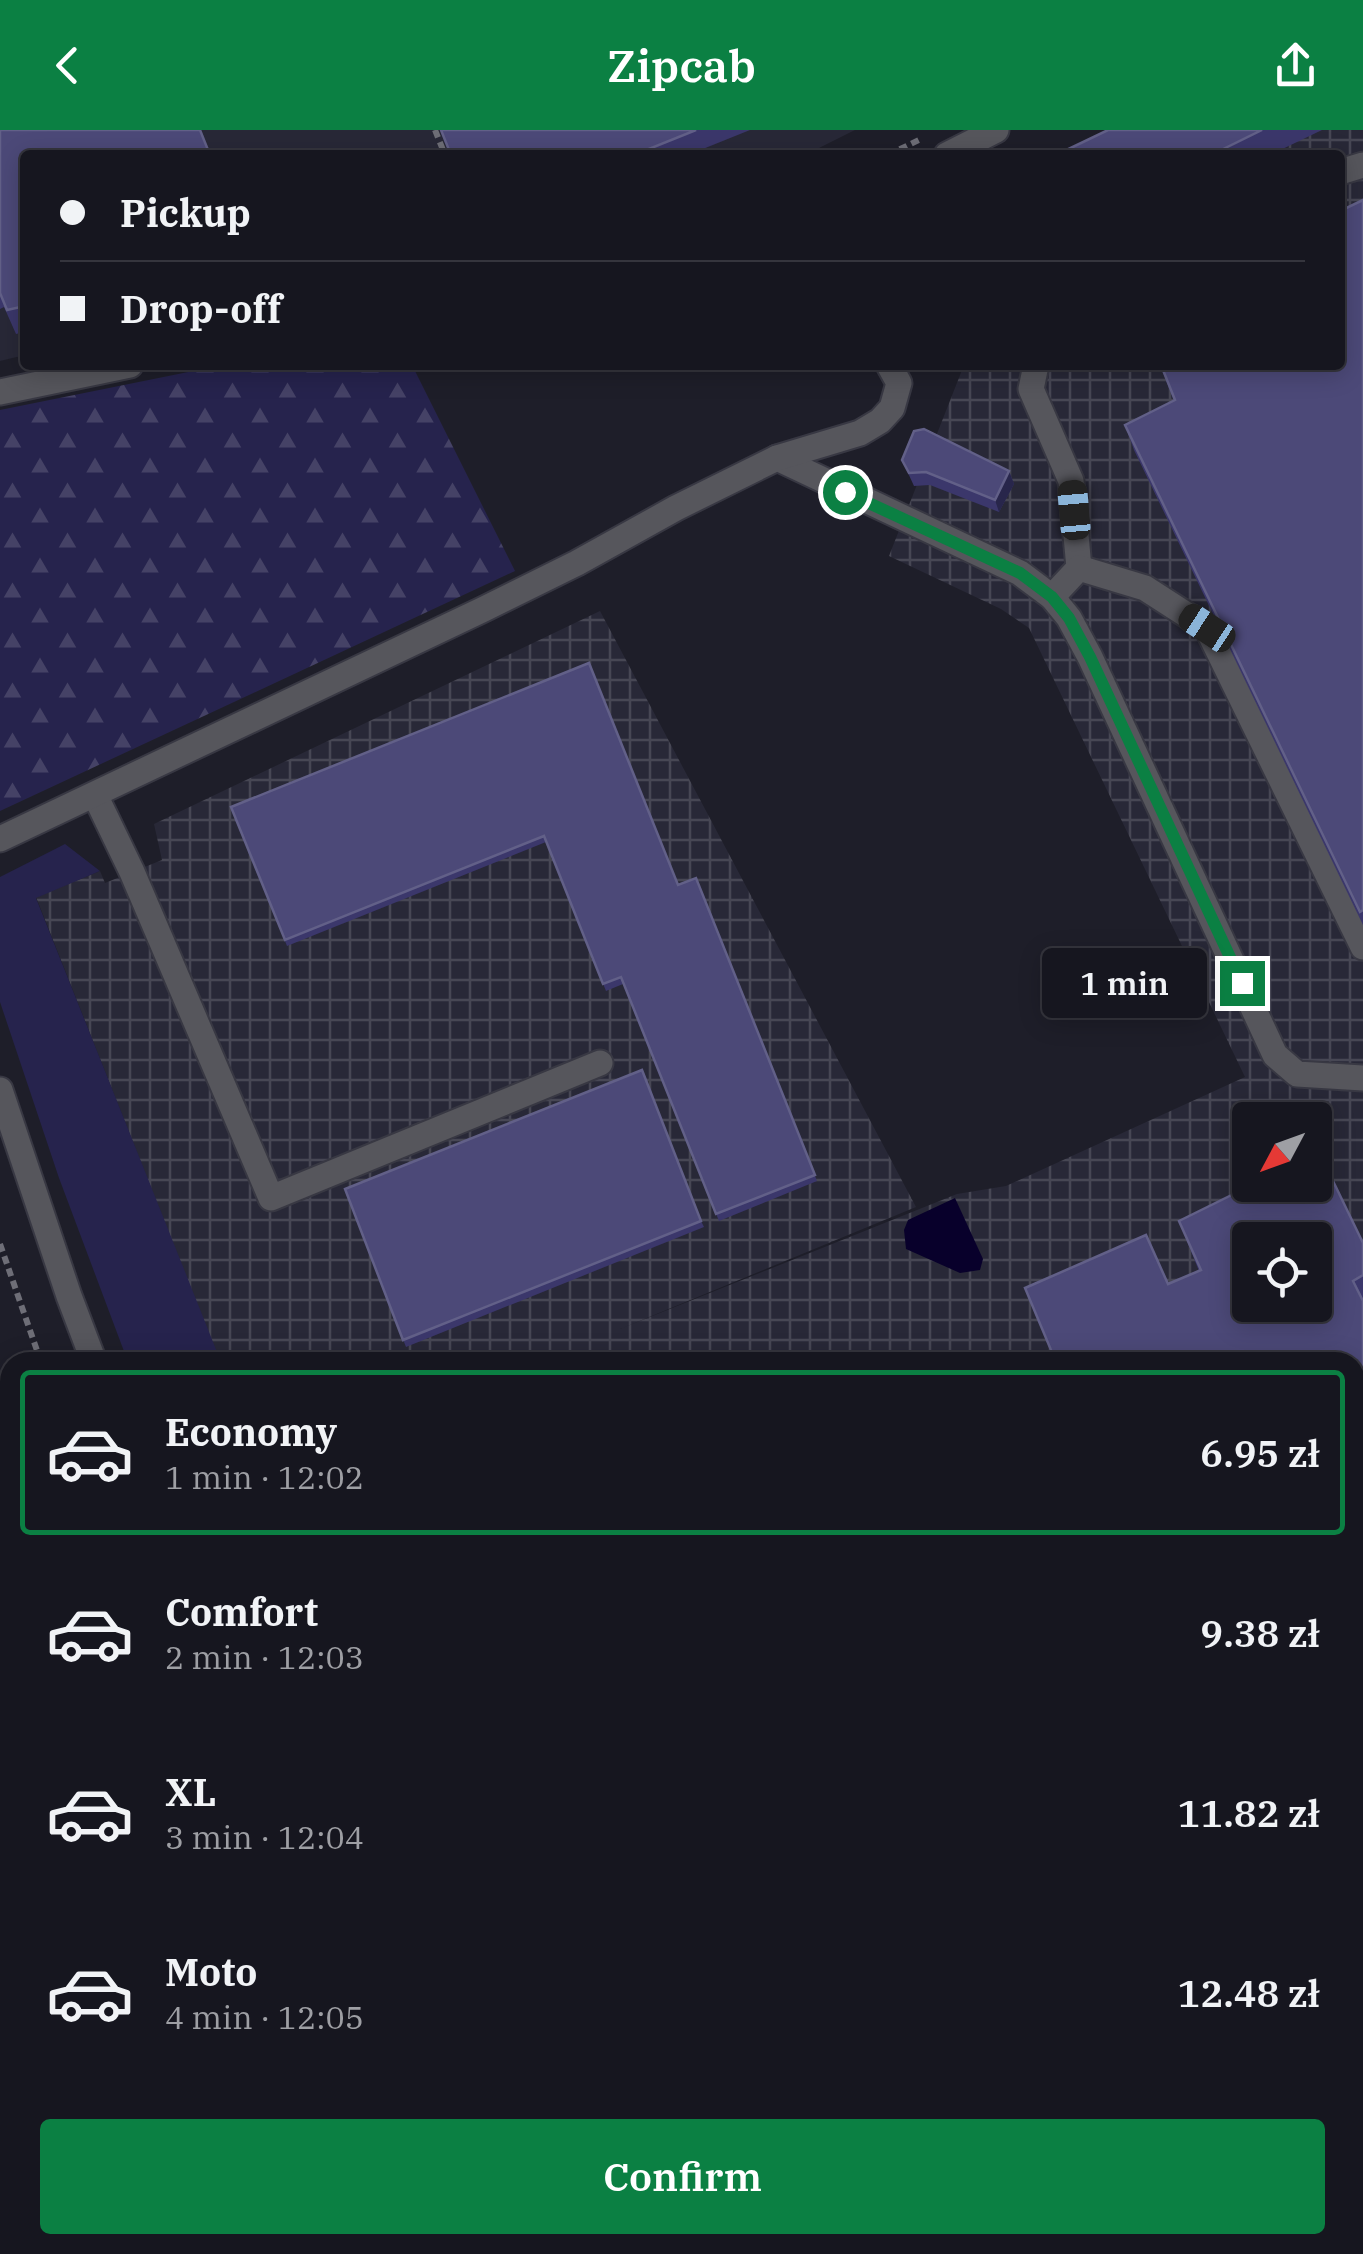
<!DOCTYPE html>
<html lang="en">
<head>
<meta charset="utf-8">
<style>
	body { margin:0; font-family:"IBM Plex Serif",serif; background:#23232c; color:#f1f3f6; height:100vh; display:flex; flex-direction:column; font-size:38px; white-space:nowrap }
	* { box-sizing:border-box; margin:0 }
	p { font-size:32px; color:#9e9fa4 }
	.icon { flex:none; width:55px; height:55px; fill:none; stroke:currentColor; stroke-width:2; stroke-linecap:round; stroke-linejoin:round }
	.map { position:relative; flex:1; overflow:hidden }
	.sheet { position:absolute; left:0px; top:1222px; width:1365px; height:902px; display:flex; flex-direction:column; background:#16161f; border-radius:30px 30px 0 0; box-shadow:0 5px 25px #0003,0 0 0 2px #35353d }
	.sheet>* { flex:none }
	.top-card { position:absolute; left:20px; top:20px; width:1325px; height:220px; border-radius:10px; box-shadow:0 5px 25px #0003,0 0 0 2px #35353d; display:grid; align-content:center; height:220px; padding:0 40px; background:#16161f }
	.needle { width:65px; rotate:229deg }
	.fabs { position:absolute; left:1232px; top:972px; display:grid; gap:20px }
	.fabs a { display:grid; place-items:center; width:100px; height:100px; border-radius:10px; background:#16161f; box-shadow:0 5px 25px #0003,0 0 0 2px #35353d; font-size:50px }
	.end { position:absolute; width:45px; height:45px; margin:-22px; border:12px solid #0b8043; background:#fff; box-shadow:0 0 0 5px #fff }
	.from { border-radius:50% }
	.bubble { position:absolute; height:70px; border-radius:10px; background:#16161f; box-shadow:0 5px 25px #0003,0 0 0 2px #35353d; font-size:32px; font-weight:600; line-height:70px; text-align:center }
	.car { position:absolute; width:30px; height:60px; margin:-30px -15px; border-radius:12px; box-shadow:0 0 8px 2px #0007; background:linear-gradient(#222 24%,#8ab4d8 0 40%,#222 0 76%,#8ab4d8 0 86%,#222 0) }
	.top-card b { display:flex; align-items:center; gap:35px; height:95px; font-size:38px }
	.top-card b+b { border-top:2px solid #35353d }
	.top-card i { width:25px; height:25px; background:#f1f3f6 }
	ul { padding:18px 0 0; list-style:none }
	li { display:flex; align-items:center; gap:30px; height:165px; margin:0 20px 15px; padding:0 20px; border:5px solid transparent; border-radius:10px }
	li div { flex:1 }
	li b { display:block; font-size:38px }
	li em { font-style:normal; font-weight:600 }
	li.selected { border-color:#0b8043 }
	li>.icon { width:90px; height:90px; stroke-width:1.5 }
	.action { display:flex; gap:20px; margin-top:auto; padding:20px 40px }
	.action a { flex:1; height:115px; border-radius:10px; background:#0b8043; color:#fff; font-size:40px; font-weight:600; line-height:115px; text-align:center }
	header { display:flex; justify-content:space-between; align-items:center; height:130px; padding:0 40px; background:#0b8043; color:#fff; font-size:45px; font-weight:600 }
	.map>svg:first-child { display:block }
	.built { fill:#282837 }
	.industrial { fill:url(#industrial-grid); fill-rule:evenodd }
	.grass { fill:#26234d }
	.forest { fill:url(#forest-firs) }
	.water { fill:#08002b }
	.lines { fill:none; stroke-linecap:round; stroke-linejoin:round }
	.minor-casing { stroke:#383843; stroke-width:29 }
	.path { stroke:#6e6e77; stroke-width:6; stroke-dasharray:8 5; stroke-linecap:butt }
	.minor { stroke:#56565c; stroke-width:25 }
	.wall { fill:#3b376b }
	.shaded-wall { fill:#28264b }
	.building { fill:#4c4978; stroke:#626088; stroke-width:2.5; fill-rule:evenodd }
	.route { stroke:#0b8043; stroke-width:12 }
</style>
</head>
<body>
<header><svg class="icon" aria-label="back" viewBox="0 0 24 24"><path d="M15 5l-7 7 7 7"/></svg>Zipcab<svg class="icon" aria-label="share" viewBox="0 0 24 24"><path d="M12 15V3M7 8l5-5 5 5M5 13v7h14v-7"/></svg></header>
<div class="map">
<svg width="1363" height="2124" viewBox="0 0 1363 2124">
	<defs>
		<pattern id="industrial-grid" width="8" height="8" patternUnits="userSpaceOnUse" patternTransform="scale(2.5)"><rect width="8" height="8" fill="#282837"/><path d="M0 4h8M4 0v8" fill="none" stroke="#474754"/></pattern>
		<pattern id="forest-firs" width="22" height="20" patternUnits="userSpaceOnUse" patternTransform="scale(2.5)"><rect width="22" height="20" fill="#26234d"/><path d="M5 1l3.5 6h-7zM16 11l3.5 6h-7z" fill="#454266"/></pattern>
	</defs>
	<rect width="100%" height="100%" fill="#1e1e29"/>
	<polygon class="built" points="0,0 855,0 805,25 25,25 25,225 0,231"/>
	<g class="industrial">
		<path d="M1167,0H1363V2124H523L519,2115H1355V1232H220L36,767L100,741L105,753L162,730L154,694L600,481L916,1077L620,1199L957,1064L1006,1056L1245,947L1029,498L1001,479L889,426L964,235H1340V25H1115ZM1250,990H1315V1055H1250ZM1250,1110H1315V1175H1250Z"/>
		<polygon points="10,1883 10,2115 286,2115 289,2124 0,2124 0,1887"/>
	</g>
	<g class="grass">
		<polygon points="65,714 100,741 36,768 221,1232 128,1232 59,1048 0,872 0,747"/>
		<polygon points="10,1779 10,1859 0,1862 0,1783"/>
		<polygon points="286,2115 401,2115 407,2124 289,2124"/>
	</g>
	<polygon class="forest" points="223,235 412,235 515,441 0,681 0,280"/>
	<polygon class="water" points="955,1068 983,1129 980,1140 960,1143 906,1119 904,1100 908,1090"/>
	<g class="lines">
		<g class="minor-casing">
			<g id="minor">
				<polyline points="947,25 996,0"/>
				<polyline points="1340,42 1363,35"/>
				<polyline points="1036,235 1031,259 1071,351 1079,438"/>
				<polyline points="0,262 130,235"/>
				<polyline points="777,328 1020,443 1052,467 1069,488 1090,527 1275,925 1297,944 1363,948"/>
				<polyline points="1052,467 1079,438 1145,458 1207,498 1363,817"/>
				<polyline points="95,665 132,742 271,1068 600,933"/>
				<polyline points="0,709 482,480 577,433 676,378 777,328 860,303 880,291 892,278 899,253 889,235"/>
				<polyline points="0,960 69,1166 94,1232"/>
				<polyline points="0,1717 10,1713"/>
				<polyline points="0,1914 10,1910"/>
				<polyline points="480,2115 484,2124"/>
				<polyline points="591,2115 594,2124"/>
				<polyline points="941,2124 959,2115"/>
			</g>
		</g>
		<g class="path">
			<polyline points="435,0 445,25"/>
			<polyline points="888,25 923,8"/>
			<polyline points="0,1114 41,1232"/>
			<polyline points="0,1393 10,1417"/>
			<polyline points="0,1868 10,1864"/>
		</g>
		<use href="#minor" class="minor"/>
	</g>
	<g class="wall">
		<polygon points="0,0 25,25 25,202 16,204 4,177 0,179"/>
		<polygon points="440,0 750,0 688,25 450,25"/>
		<polygon points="1108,0 1322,0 1270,25 1056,25"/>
		<polygon points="1363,70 1363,795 1134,320 1125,295 1174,271 1160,235 1340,235"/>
		<polygon points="902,330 1009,341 1014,354 999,382 930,355 914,356"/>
		<polygon points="589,533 678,755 696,748 817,1051 719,1091 623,854 606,861 546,712 287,816 231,677"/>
		<polygon points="345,1059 701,1091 704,1097 406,1217"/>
		<polygon points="1179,1091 1363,1113 1363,1504 1355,1485 1355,1232 1055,1232 1025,1158 1168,1154 1199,1141"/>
		<polygon points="0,1252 9,1274 0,1278"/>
		<polygon points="1363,1660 1363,1909 1355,1891 1355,1664"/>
		<polygon points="644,2115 895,2115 874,2124 648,2124"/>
	</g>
	<polygon class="shaded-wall" points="1009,341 1014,354 999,382 995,370"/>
	<g class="building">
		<polygon points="0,0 200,0 210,25 25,25 25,176 7,180 0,163"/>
		<polygon points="441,0 696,0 634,25 451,25"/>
		<polygon points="1108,0 1262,0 1211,25 1056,25"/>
		<polygon points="1363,70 1363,780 1360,782 1125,295 1175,270 1161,235 1340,235 1340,81"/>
		<polygon points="924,299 1009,341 995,370 926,342 909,343 902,330 914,301"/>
		<polygon points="589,533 678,755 696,748 815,1045 716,1084 621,847 603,854 544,706 285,810 231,677"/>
		<polygon points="642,940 701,1091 403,1210 345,1059"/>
		<path d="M1319,1022L1363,1113V1145L1353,1151L1363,1171V1500L1355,1481V1232H1056L1025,1158L1146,1105L1168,1154L1201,1140L1179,1091L1252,1055H1315V1024ZM1250,1110H1315V1175H1250Z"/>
		<polygon points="0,1252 6,1267 0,1270"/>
		<polygon points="1363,1660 1363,1894 1359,1896 1355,1886 1355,1664"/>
		<polygon points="10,1949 10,1999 0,1973 0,1953"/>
		<polygon points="56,2115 127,2115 131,2124 60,2124"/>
		<polygon points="164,2115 235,2115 238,2124 168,2124"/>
		<polygon points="644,2115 859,2115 838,2124 648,2124"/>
	</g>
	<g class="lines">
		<polyline class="route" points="845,362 1020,443 1052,467 1069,488 1090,527 1242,853"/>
	</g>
</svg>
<div class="fabs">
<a><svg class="needle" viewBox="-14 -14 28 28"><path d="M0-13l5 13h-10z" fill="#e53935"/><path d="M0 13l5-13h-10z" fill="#9e9fa4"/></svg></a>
<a><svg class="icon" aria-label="locate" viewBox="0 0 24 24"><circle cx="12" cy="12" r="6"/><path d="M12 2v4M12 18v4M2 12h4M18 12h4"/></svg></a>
</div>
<i class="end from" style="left:845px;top:362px"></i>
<i class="end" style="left:1242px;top:853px"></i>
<div class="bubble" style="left:1042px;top:818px;width:165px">1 min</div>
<i class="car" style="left:1074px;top:380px;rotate:355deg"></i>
<i class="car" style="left:1207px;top:498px;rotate:303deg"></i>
<div class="top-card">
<b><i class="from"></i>Pickup</b>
<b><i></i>Drop-off</b>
</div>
<section class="sheet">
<ul>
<li class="selected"><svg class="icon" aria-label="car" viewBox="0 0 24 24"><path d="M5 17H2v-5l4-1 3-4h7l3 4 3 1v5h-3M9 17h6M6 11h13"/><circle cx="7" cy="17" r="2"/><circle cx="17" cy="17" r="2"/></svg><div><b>Economy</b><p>1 min · 12:02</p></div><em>6.95 zł</em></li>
<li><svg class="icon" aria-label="car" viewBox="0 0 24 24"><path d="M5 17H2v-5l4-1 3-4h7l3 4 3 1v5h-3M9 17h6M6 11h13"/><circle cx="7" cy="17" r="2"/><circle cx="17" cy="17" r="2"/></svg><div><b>Comfort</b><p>2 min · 12:03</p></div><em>9.38 zł</em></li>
<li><svg class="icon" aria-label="car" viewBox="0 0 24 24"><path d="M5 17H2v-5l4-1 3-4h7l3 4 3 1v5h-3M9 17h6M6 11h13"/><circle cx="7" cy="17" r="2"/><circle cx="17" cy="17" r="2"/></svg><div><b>XL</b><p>3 min · 12:04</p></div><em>11.82 zł</em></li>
<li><svg class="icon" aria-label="car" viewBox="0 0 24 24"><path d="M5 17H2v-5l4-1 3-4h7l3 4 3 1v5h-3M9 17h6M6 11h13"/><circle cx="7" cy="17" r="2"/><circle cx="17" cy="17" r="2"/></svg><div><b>Moto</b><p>4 min · 12:05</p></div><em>12.48 zł</em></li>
</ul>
<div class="action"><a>Confirm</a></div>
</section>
</div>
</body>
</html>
